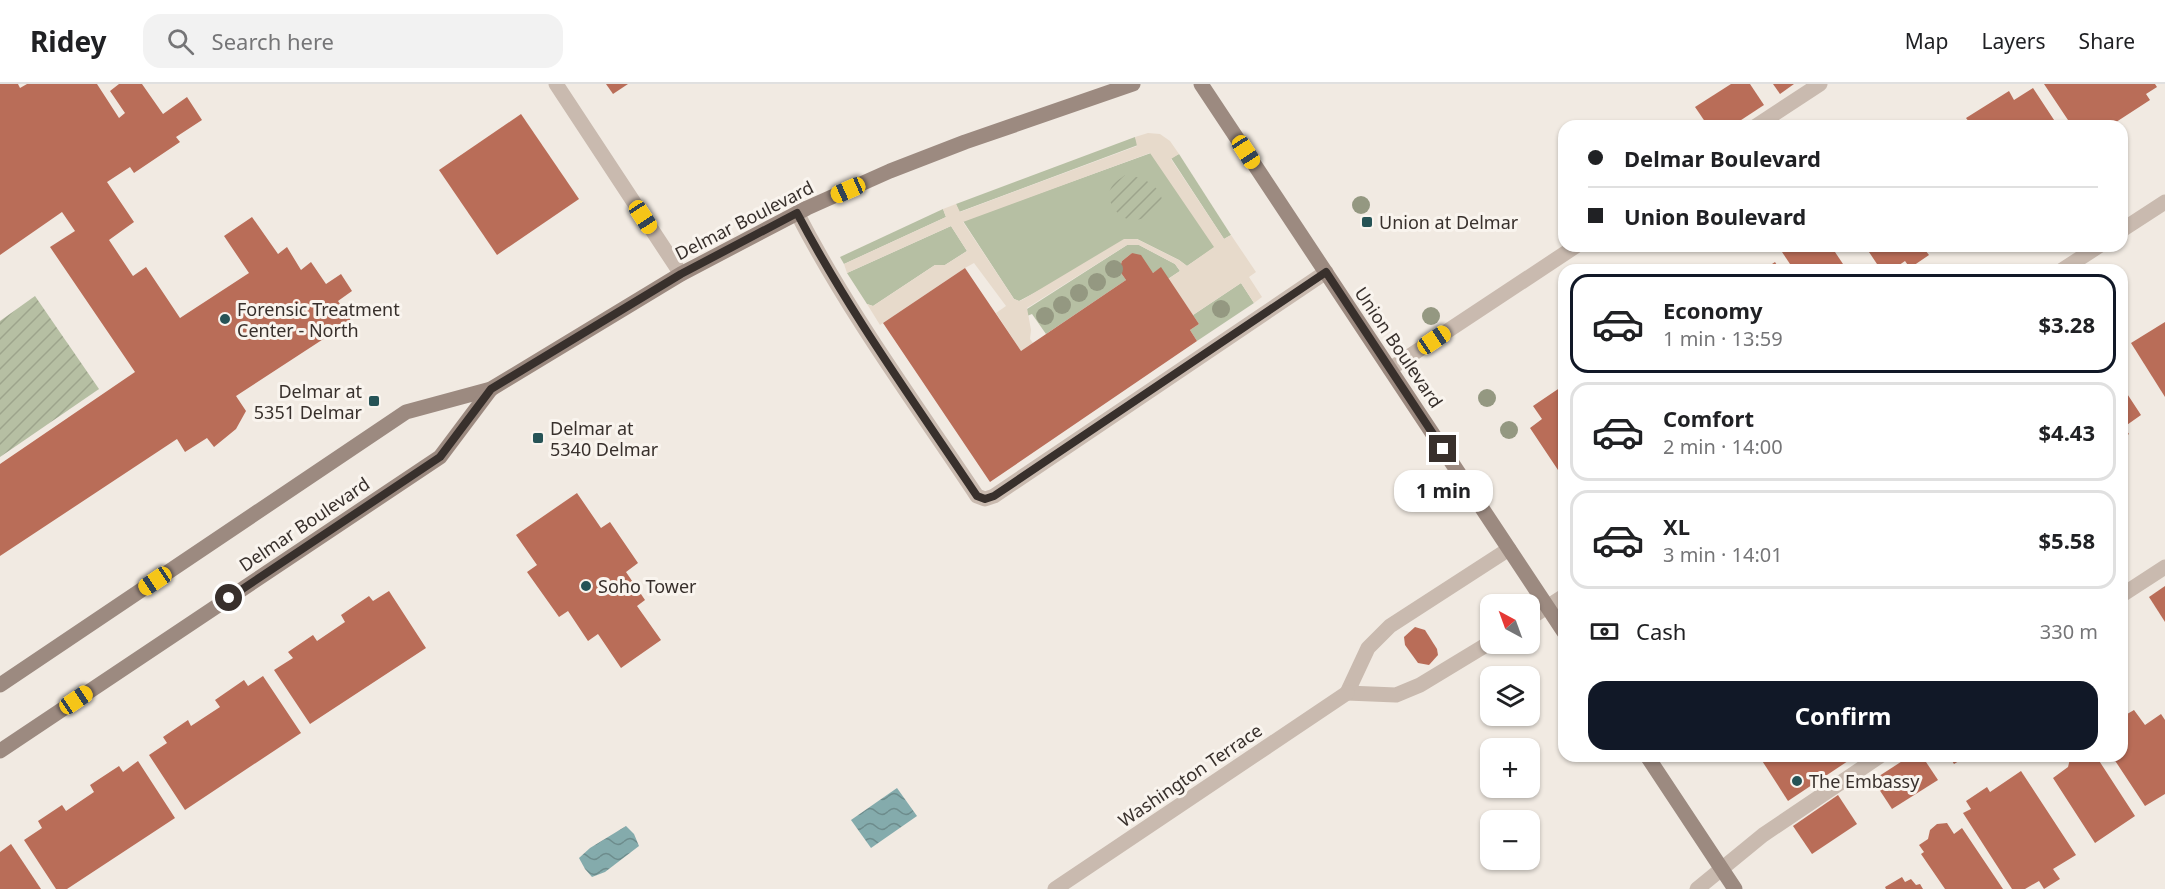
<!DOCTYPE html>
<html lang="en">
<head>
<meta charset="utf-8">
<style>
	body { margin:0; font-family:"Noto Sans",sans-serif; background:#f2f2f2; color:#202124; height:100vh; display:flex; flex-direction:column; font-size:22px; white-space:nowrap }
	* { box-sizing:border-box; margin:0 }
	p { font-size:20px; color:#757577 }
	.icon { flex:none; width:33px; height:33px; fill:none; stroke:currentColor; stroke-width:2; stroke-linecap:round; stroke-linejoin:round }
	.map { position:relative; flex:1; overflow:hidden }
	.side { position:absolute; left:1558px; top:180px; width:570px; height:498px; display:flex; flex-direction:column; background:#fff; border-radius:18px; box-shadow:0 2px 4px #0004 }
	.side>* { flex:none }
	.banner { position:absolute; left:1558px; top:36px; width:570px; height:132px; border-radius:18px; box-shadow:0 2px 4px #0004; display:grid; align-content:center; height:132px; padding:0 30px; background:#fff }
	.needle { width:39px; rotate:319deg }
	.tools { position:absolute; left:1480px; top:510px; display:grid; gap:12px }
	.tools a { display:grid; place-items:center; width:60px; height:60px; border-radius:12px; background:#fff; box-shadow:0 2px 4px #0004; font-size:30px }
	.end { position:absolute; width:27px; height:27px; margin:-14px; border:8px solid #38302c; background:#fff; box-shadow:0 0 0 3px #fff }
	.from { border-radius:50% }
	.bubble { position:absolute; height:42px; border-radius:18px; background:#fff; box-shadow:0 2px 4px #0004; font-size:20px; font-weight:700; line-height:42px; text-align:center }
	.car { position:absolute; width:18px; height:36px; margin:-18px -9px; border-radius:8px; box-shadow:0 0 4px 2px #0007; background:linear-gradient(#f5c518 24%,#345 0 40%,#f5c518 0 76%,#345 0 86%,#f5c518 0) }
	.banner b { display:flex; align-items:center; gap:21px; height:57px; font-size:22px }
	.banner b+b { border-top:2px solid #e0e0e0 }
	.banner i { width:15px; height:15px; background:#202124 }
	ul { padding:10px 0 0; list-style:none }
	li { display:flex; align-items:center; gap:18px; height:99px; margin:0 12px 9px; padding:0 18px; border:3px solid #e0e0e0; border-radius:18px }
	li div { flex:1 }
	li b { display:block; font-size:22px }
	li em { font-style:normal; font-weight:700 }
	li.on { border-color:#111827 }
	li>.icon { width:54px; height:54px; stroke-width:1.5 }
	.pay { display:flex; align-items:center; gap:15px; height:66px; padding:0 30px; font-size:22px }
	.pay p { margin-inline-start:auto }
	.primary-button { display:flex; gap:12px; margin-top:auto; padding:12px 30px }
	.primary-button a { flex:1; height:69px; border-radius:18px; background:#111827; color:#fff; font-size:24px; font-weight:700; line-height:69px; text-align:center }
	header { display:flex; align-items:center; gap:36px; box-sizing:border-box; height:84px; padding:0 30px; background:#fff; border-bottom:2px solid #e0e0e0 }
	header strong { font-size:28px }
	nav { display:flex; gap:33px; margin-inline-start:auto; font-size:21px }
	.search { width:420px; height:54px; background:#f2f2f2; display:flex; align-items:center; gap:15px; box-sizing:border-box; padding:0 21px; border-radius:18px; color:#757577; font-size:22px }
	.map>svg:first-child { display:block }
	.green { fill:#b6bfa3 }
	.garden { fill:url(#garden-furrows) }
	.plaza { fill:#e7dacb; fill-rule:evenodd }
	.water { fill:url(#water-waves) }
	.building { fill:#b96d58 }
	.lines { fill:none; stroke-linecap:round; stroke-linejoin:round }
	.lane { stroke:#c9baaf; stroke-width:15 }
	.street { stroke:#c9baaf; stroke-width:15 }
	.secondary { stroke:#9c8a80; stroke-width:15 }
	.tree { fill:#949881 }
	.route { stroke:#38302c; stroke-width:8 }
	.poi-dot { fill:#265356; stroke:#f9f4ee; stroke-width:2 }
	.labels { text-anchor:middle; dominant-baseline:central; stroke-width:6; stroke-linejoin:round; paint-order:stroke }
	.street-label { font-size:18px; fill:#38302c; stroke:#f9f4ee }
	.poi-label { font-size:18px; fill:#38302c; stroke:#f9f4ee; text-anchor:start }
</style>
</head>
<body>
<header>
<strong>Ridey</strong>
<div class="search"><svg class="icon" aria-label="search" viewBox="0 0 24 24"><circle cx="10" cy="10" r="6"/><path d="M15 15l6 6"/></svg>Search here</div>
<nav><a>Map</a><a>Layers</a><a>Share</a></nav>
</header>
<div class="map">
<svg width="2165" height="805" viewBox="0 0 2165 805">
	<defs>
		<pattern id="garden-furrows" width="10" height="10" patternUnits="userSpaceOnUse" patternTransform="scale(1.5)"><rect width="10" height="10" fill="#b6bfa3"/><path d="M-1 1l2-2M0 10L10 0M9 11l2-2" fill="none" stroke="#9da48c"/></pattern>
		<pattern id="water-waves" width="16" height="10" patternUnits="userSpaceOnUse" patternTransform="scale(1.5)"><rect width="16" height="10" fill="#84abac"/><path d="M0 5q4-4 8 0t8 0" fill="none" stroke="#6d8c8c"/></pattern>
	</defs>
	<rect width="100%" height="100%" fill="#f1eae2"/>
	<g class="green">
		<polygon points="1135,53 1138,61 959,128 956,120"/>
		<polygon points="1151,69 1215,163 1187,182 1179,176 1137,155 1019,217 1014,215 963,137"/>
		<polygon points="1179,70 1231,151 1224,155 1171,74"/>
		<polygon points="943,125 946,133 844,180 840,173"/>
		<polygon points="951,142 967,167 945,181 935,181 873,222 867,220 847,189"/>
		<polygon points="1132,160 1139,161 1175,180 1180,187 1168,195 1161,184 1153,189 1132,169 1122,177 1119,186 1126,196 1046,250 1032,230 1027,232 1027,225 1127,161"/>
		<polygon points="1241,199 1254,219 1197,257 1190,246 1199,240 1193,231"/>
	</g>
	<g class="garden">
		<path d="M1125,91C1142,92 1166,103 1162,124C1154,130 1142,137 1131,136C1118,134 1104,116 1111,104C1114,98 1120,95 1125,91Z"/>
		<polygon points="35,212 99,305 0,373 0,237"/>
	</g>
	<path class="plaza" d="M1148,49L1160,50L1170,57L1179,70L1171,75L1224,155L1231,151L1256,188L1249,193L1262,213L1254,219L1241,199L1193,231L1168,195L1180,187L1175,180L1139,161H1127L1027,224L1031,246L1030,255L1033,259L1021,267L996,229L1006,222L974,179L965,184L880,241L867,220L873,222L935,181H945L967,167L951,142L847,189L844,180L946,133L943,125L956,120L960,128L1137,62L1135,53ZM1150,69L1214,163L1187,182L1179,176L1137,155H1124L1022,216L1019,217L1014,215L963,138Z"/>
	<g class="water">
		<polygon points="897,704 917,732 871,764 851,736"/>
		<polygon points="626,742 634,750 639,762 605,788 592,793 585,785 579,774 590,764"/>
	</g>
	<g class="building">
		<polygon points="0,0 18,0 20,4 27,0 97,0 119,34 125,29 110,7 119,0 142,0 163,30 187,13 202,36 176,53 180,58 134,89 130,83 107,98 134,138 109,156 133,192 146,183 180,234 249,189 224,152 252,133 278,170 287,163 301,186 311,178 326,200 341,190 352,207 338,217 351,237 236,312 246,327 236,345 214,363 207,354 185,368 177,355 0,472 0,380 135,288 50,163 75,147 62,128 0,171"/>
		<polygon points="606,0 628,0 613,10"/>
		<polygon points="1731,0 1750,0 1764,21 1732,42 1708,42 1695,23"/>
		<polygon points="1773,0 1794,0 1780,10"/>
		<polygon points="2044,0 2155,0 2157,3 2146,10 2150,16 2110,42 2072,42"/>
		<polygon points="2033,4 2058,42 1972,42 1966,34 2009,7 2014,16"/>
		<polygon points="521,30 579,115 497,171 439,86"/>
		<polygon points="1778,162 1831,162 1847,186 1794,186"/>
		<polygon points="1865,162 1931,162 1925,166 1929,171 1910,184 1905,177 1892,186 1881,186"/>
		<polygon points="1132,169 1141,171 1153,189 1161,183 1199,240 1190,246 1197,257 990,398 883,239 965,184 1021,267 1126,196 1119,186 1122,177"/>
		<polygon points="1775,178 1780,186 1763,186"/>
		<polygon points="2165,238 2165,313 2131,259"/>
		<polygon points="1564,301 1564,395 1530,344 1542,335 1533,322"/>
		<polygon points="2122,302 2141,331 2124,343 2129,350 2122,355"/>
		<polygon points="577,409 601,444 610,438 638,479 626,488 645,516 637,522 661,556 621,584 598,550 588,557 568,527 559,533 527,488 537,481 516,451"/>
		<polygon points="2165,502 2165,538 2149,513"/>
		<polygon points="389,507 426,564 310,640 274,586 293,574 288,568 313,551 317,557 345,538 341,531 369,512 373,517"/>
		<polygon points="1415,543 1425,546 1437,565 1438,571 1429,581 1418,579 1405,561 1404,553"/>
		<polygon points="263,592 301,649 185,726 149,671 167,659 163,653 188,636 191,642 220,623 215,616 244,596 248,602"/>
		<polygon points="2134,626 2145,641 2161,630 2165,636 2165,710 2145,722 2112,672 2122,672 2122,633"/>
		<polygon points="1759,672 1844,672 1848,677 1788,717"/>
		<polygon points="1910,672 1922,672 1938,696 1892,725 1873,696"/>
		<polygon points="1949,672 1967,672 1954,680"/>
		<polygon points="2068,672 2096,672 2135,732 2095,759 2053,694 2068,683 2070,675"/>
		<polygon points="138,677 175,734 67,805 56,805 24,756 42,744 38,737 62,721 66,727 94,708 90,701 119,682 123,688"/>
		<polygon points="2021,687 2076,771 2053,785 2060,795 2044,805 2039,797 2025,805 2012,805 1963,729 1971,725 1966,717 1987,703 1990,708"/>
		<polygon points="1838,711 1857,740 1812,770 1793,742"/>
		<polygon points="1947,739 1954,750 1962,744 2003,805 1945,805 1921,770 1924,768 1919,761 1928,755 1930,746 1937,740"/>
		<polygon points="11,760 41,805 0,805 0,768"/>
		<polygon points="1902,793 1905,798 1911,795 1916,801 1920,800 1923,805 1886,805 1885,803"/>
	</g>
	<g class="lines">
		<g class="lane">
			<polyline points="1756,42 1820,0"/>
			<path d="M797,129C848,228 915,319 977,412L985,415L994,412L1326,188"/>
			<polyline points="1390,285 1576,162"/>
			<polyline points="2122,511 2165,483"/>
			<polyline points="1697,805 1763,751 1880,672"/>
		</g>
		<g class="street">
			<polyline points="556,0 681,190"/>
			<polyline points="2122,146 2165,118"/>
			<polyline points="2062,186 2099,162"/>
			<polyline points="1530,534 1564,512"/>
			<polyline points="1347,609 1368,564 1390,542 1509,465"/>
			<polyline points="1347,609 1396,611 1420,601 1491,558"/>
			<polyline points="1055,805 1347,609"/>
		</g>
		<g class="secondary">
			<polyline points="1201,0 1564,548"/>
			<polyline points="0,601 406,328 491,305 681,190 807,124 890,87 965,58 1133,0"/>
			<polyline points="0,667 440,373 491,305"/>
			<polyline points="1647,672 1735,805"/>
		</g>
	</g>
	<g class="tree">
		<circle cx="1361" cy="121" r="9"/>
		<circle cx="1114" cy="185" r="9"/>
		<circle cx="1097" cy="198" r="9"/>
		<circle cx="1079" cy="209" r="9"/>
		<circle cx="1062" cy="221" r="9"/>
		<circle cx="1221" cy="225" r="9"/>
		<circle cx="1045" cy="232" r="9"/>
		<circle cx="1431" cy="232" r="9"/>
		<circle cx="1487" cy="314" r="9"/>
		<circle cx="1509" cy="346" r="9"/>
	</g>
	<g class="lines">
		<path class="route" d="M229,514L440,373L491,305L681,190L797,129C849,228 915,319 977,412L985,415L994,412L1326,188L1443,365"/>
	</g>
	<g class="poi-dot">
		<rect x="1361" y="132" width="12" height="12" rx="3"/>
		<circle cx="225" cy="235" r="6"/>
		<rect x="368" y="311" width="12" height="12" rx="3"/>
		<rect x="532" y="348" width="12" height="12" rx="3"/>
		<circle cx="586" cy="502" r="6"/>
		<circle cx="1797" cy="697" r="6"/>
	</g>
	<g class="labels">
		<g class="street-label">
			<text transform="translate(744 136) rotate(-27)">Delmar Boulevard</text>
			<text transform="translate(1399 263) rotate(56)">Union Boulevard</text>
			<text transform="translate(304 440) rotate(-34)">Delmar Boulevard</text>
			<text transform="translate(1190 691) rotate(-34)">Washington Terrace</text>
		</g>
		<g class="poi-label">
			<text x="1379" y="138">Union at Delmar</text>
			<text x="237" y="225">Forensic Treatment<tspan x="237" dy="21">Center - North</tspan></text>
			<text x="362" y="307" text-anchor="end">Delmar at<tspan x="362" dy="21">5351 Delmar</tspan></text>
			<text x="550" y="344">Delmar at<tspan x="550" dy="21">5340 Delmar</tspan></text>
			<text x="598" y="502">Soho Tower</text>
			<text x="1809" y="697">The Embassy</text>
		</g>
	</g>
</svg>
<div class="tools">
<a><svg class="needle" viewBox="-14 -14 28 28"><path d="M0-13l5 13h-10z" fill="#e53935"/><path d="M0 13l5-13h-10z" fill="#757577"/></svg></a>
<a><svg class="icon" aria-label="layers" viewBox="0 0 24 24"><path d="M12 4l9 5-9 5-9-5zM3 14l9 5 9-5"/></svg></a>
<a>+</a>
<a>−</a>
</div>
<i class="end from" style="left:229px;top:514px"></i>
<i class="end" style="left:1443px;top:365px"></i>
<div class="bubble" style="left:1394px;top:386px;width:99px">1 min</div>
<i class="car" style="left:1246px;top:68px;rotate:147deg"></i>
<i class="car" style="left:848px;top:106px;rotate:246deg"></i>
<i class="car" style="left:643px;top:133px;rotate:147deg"></i>
<i class="car" style="left:1434px;top:256px;rotate:56deg"></i>
<i class="car" style="left:155px;top:497px;rotate:236deg"></i>
<i class="car" style="left:76px;top:616px;rotate:56deg"></i>
<div class="banner">
<b><i class="from"></i>Delmar Boulevard</b>
<b><i></i>Union Boulevard</b>
</div>
<section class="side">
<ul>
<li class="on"><svg class="icon" aria-label="car" viewBox="0 0 24 24"><path d="M5 17H2v-5l4-1 3-4h7l3 4 3 1v5h-3M9 17h6M6 11h13"/><circle cx="7" cy="17" r="2"/><circle cx="17" cy="17" r="2"/></svg><div><b>Economy</b><p>1 min · 13:59</p></div><em>$3.28</em></li>
<li><svg class="icon" aria-label="car" viewBox="0 0 24 24"><path d="M5 17H2v-5l4-1 3-4h7l3 4 3 1v5h-3M9 17h6M6 11h13"/><circle cx="7" cy="17" r="2"/><circle cx="17" cy="17" r="2"/></svg><div><b>Comfort</b><p>2 min · 14:00</p></div><em>$4.43</em></li>
<li><svg class="icon" aria-label="car" viewBox="0 0 24 24"><path d="M5 17H2v-5l4-1 3-4h7l3 4 3 1v5h-3M9 17h6M6 11h13"/><circle cx="7" cy="17" r="2"/><circle cx="17" cy="17" r="2"/></svg><div><b>XL</b><p>3 min · 14:01</p></div><em>$5.58</em></li>
</ul>
<div class="pay"><svg class="icon" aria-label="cash" viewBox="0 0 24 24"><path d="M3 7h18v10H3z"/><circle cx="12" cy="12" r="2"/></svg>Cash<p>330 m</p></div>
<div class="primary-button"><a>Confirm</a></div>
</section>
</div>
</body>
</html>
